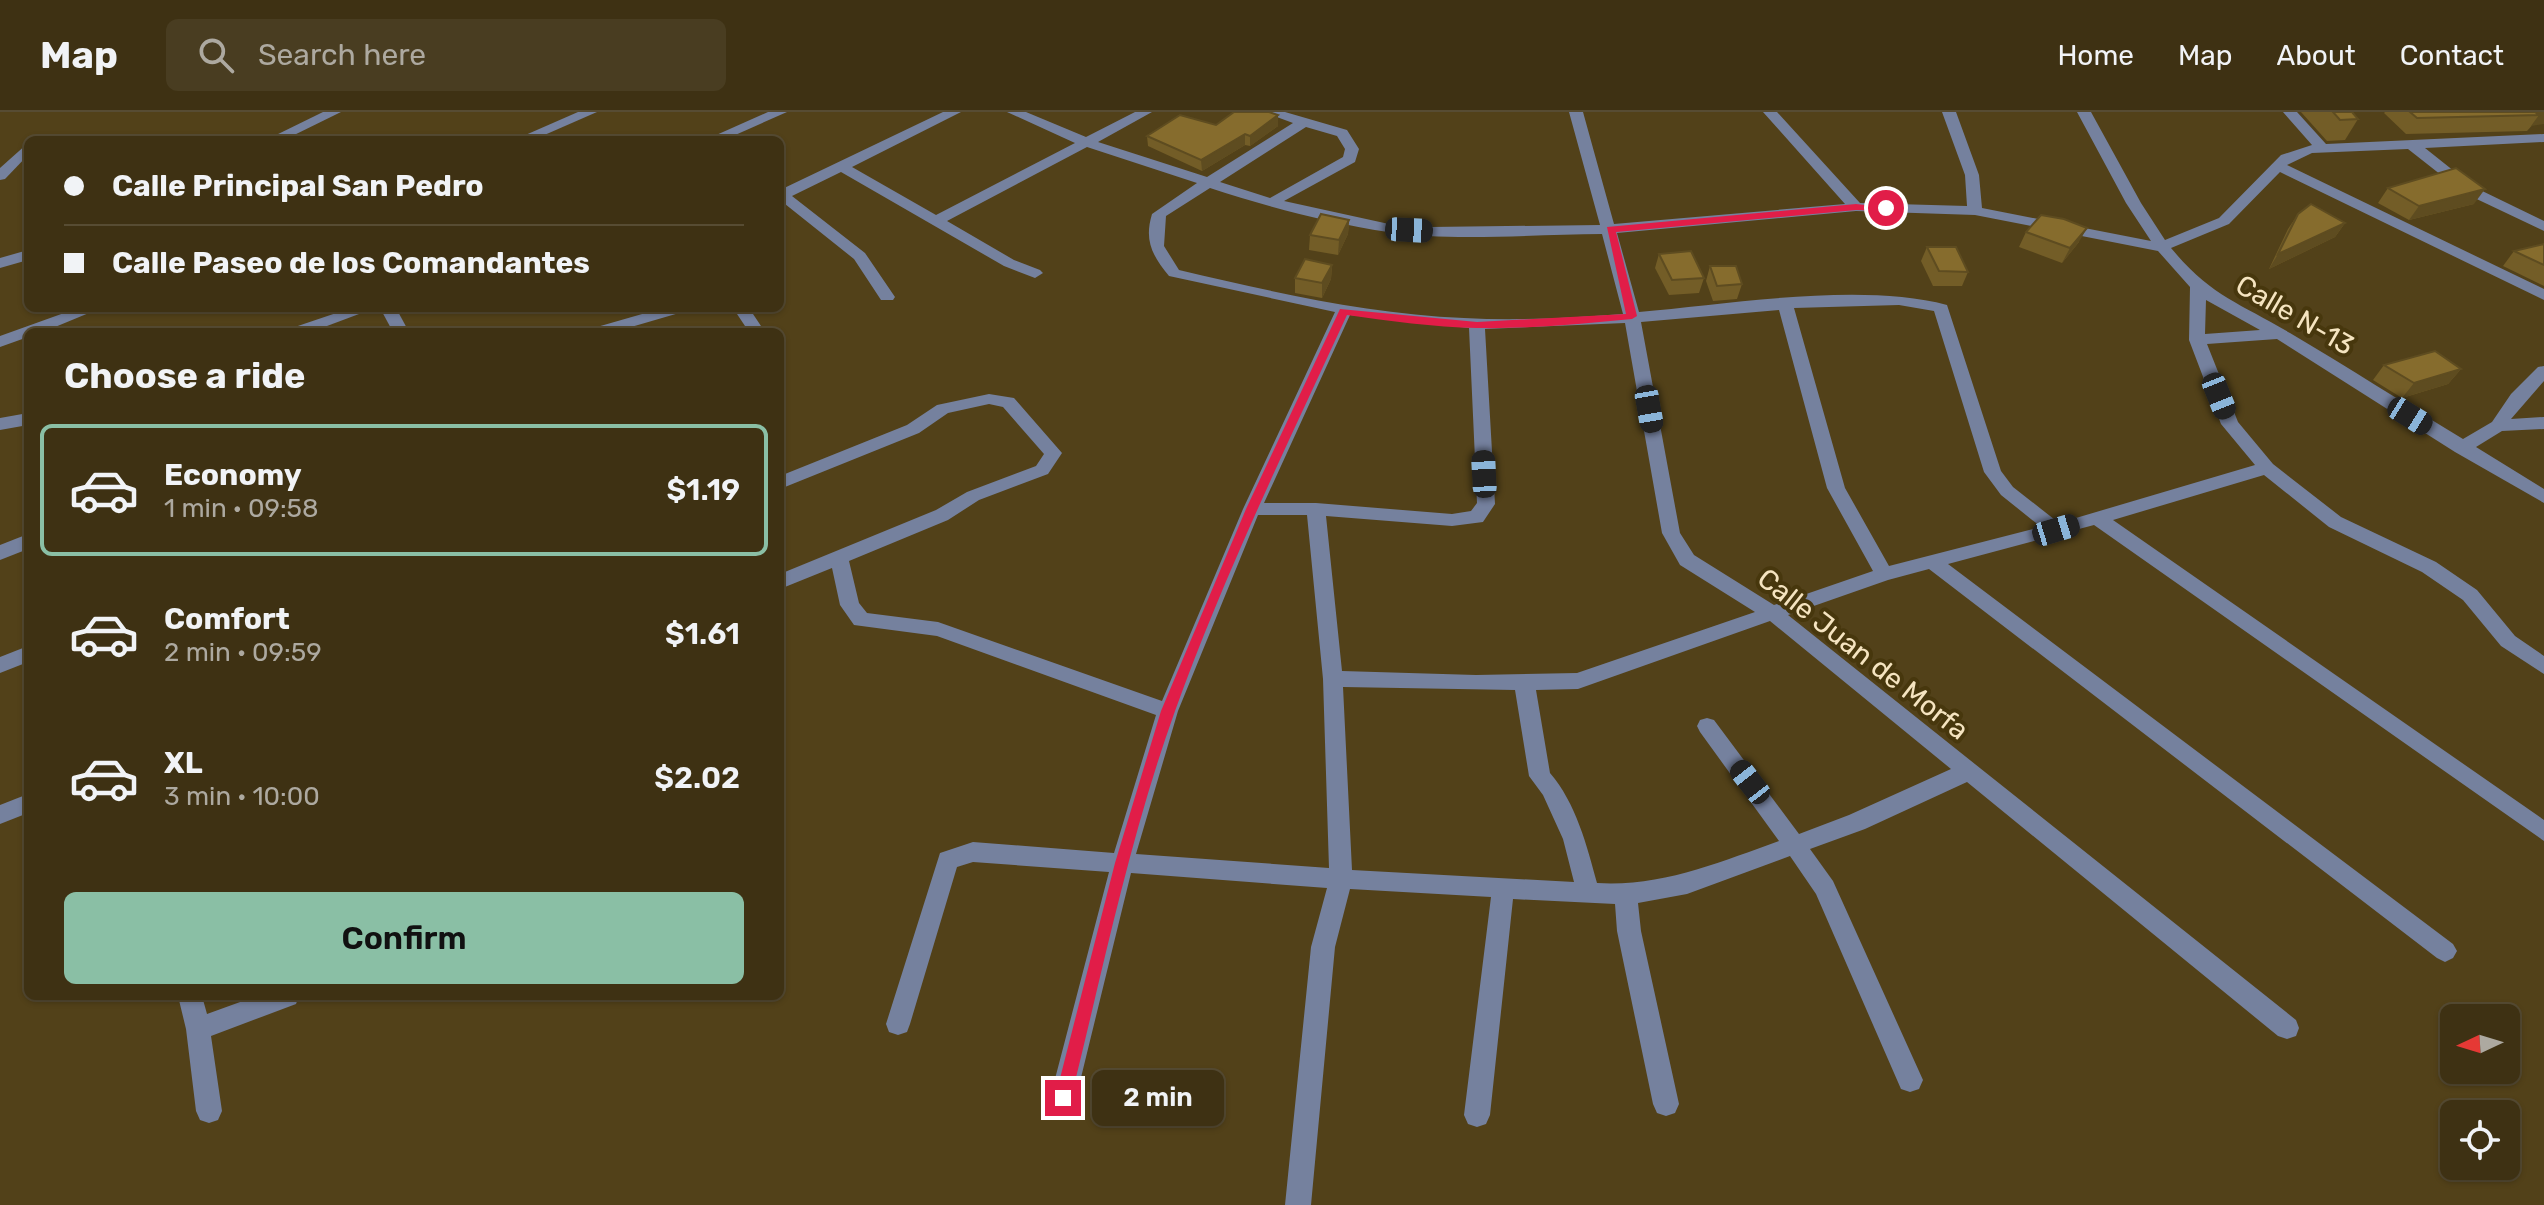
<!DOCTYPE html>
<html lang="en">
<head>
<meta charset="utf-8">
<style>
	body { margin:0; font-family:Rubik,sans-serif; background:#493d21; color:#f1f3f6; height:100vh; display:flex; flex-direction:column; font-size:30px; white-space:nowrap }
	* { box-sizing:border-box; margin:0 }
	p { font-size:26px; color:#ada9a0 }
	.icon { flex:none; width:44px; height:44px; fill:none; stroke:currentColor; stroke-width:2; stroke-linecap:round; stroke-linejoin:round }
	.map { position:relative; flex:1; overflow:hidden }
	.drawer { position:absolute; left:24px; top:216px; width:760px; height:672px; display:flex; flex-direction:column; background:#3e3113; border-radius:12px; box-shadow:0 2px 6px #0004,0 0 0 2px #574c33 }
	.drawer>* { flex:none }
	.guide { position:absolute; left:24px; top:24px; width:760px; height:176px; border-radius:12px; box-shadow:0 2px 6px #0004,0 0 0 2px #574c33; display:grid; align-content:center; height:176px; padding:0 40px; background:#3e3113 }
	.needle { width:52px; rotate:266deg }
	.tools { position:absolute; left:2440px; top:892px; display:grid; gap:16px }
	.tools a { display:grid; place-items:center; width:80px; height:80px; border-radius:12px; background:#3e3113; box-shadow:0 2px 6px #0004,0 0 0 2px #574c33; font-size:40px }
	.end { position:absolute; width:36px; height:36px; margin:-18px; border:10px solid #e11d48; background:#fff; box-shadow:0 0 0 4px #fff }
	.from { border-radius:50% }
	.bubble { position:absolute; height:56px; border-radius:12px; background:#3e3113; box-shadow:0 2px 6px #0004,0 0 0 2px #574c33; font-size:26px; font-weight:600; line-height:56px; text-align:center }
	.car { position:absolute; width:24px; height:48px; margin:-24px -12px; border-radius:10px; box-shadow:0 0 6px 2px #0007; background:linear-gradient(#222 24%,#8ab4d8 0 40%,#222 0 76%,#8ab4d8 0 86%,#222 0) }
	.guide b { display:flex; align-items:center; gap:28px; height:76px; font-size:30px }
	.guide b+b { border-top:2px solid #574c33 }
	.guide i { width:20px; height:20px; background:#f1f3f6 }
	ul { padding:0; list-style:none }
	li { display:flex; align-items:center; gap:24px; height:132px; margin:0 16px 12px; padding:0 24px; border:4px solid transparent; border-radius:12px }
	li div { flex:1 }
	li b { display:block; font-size:30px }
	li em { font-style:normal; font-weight:600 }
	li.current { border-color:#8abfa5 }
	li>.icon { width:72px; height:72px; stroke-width:1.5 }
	h2 { padding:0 40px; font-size:36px; line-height:96px }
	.cta { display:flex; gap:16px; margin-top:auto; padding:16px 40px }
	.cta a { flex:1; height:92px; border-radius:12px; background:#8abfa5; color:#111; font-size:32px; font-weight:600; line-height:92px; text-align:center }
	header { display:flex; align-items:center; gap:48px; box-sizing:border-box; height:112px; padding:0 40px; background:#3e3113; border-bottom:2px solid #574c33 }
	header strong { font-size:38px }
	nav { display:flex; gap:44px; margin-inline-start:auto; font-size:28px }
	.search { width:560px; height:72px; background:#493d21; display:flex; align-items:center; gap:20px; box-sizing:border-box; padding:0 28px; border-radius:12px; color:#ada9a0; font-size:30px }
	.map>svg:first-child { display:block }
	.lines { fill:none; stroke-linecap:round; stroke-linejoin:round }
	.minor { fill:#75819e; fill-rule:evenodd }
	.wall { fill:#735d27 }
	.shaded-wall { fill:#5e4c20 }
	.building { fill:#866c2d; stroke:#5e4c20; stroke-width:2 }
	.route { fill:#e11d48 }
	.labels { text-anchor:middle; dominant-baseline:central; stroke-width:8; stroke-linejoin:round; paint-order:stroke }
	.street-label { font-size:28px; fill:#f5e4c0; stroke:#47370d }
</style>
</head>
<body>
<header>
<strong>Map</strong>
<div class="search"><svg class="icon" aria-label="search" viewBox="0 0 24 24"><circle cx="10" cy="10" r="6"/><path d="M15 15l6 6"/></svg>Search here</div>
<nav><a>Home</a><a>Map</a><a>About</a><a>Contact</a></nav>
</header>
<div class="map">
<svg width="2544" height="1093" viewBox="0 0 2544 1093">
	<rect width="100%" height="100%" fill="#524119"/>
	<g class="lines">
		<g class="minor">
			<polygon points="323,0 341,0 284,28 270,26"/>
			<polygon points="578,0 597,0 533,28 514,28"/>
			<polygon points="768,0 787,0 724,28 705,28"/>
			<path d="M943,0H961L852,55L936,103L1075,31L1007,0H1026L1086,25L1135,0H1152L1098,30L1207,65L1293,11L1263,0H1285L1347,18L1359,37L1355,50L1284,89L1389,112L1430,115L1600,113L1569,0H1583L1614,112L1845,92L1763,0H1777L1860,91L1967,94L1965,63L1942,0H1956L1979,63L1982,96L2151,129L2126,91L2077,0H2091L2141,91L2165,128L2219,106L2281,43L2312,33L2283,0H2297L2326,32L2544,22V30L2425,36L2474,75L2544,109V119L2464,81L2408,37L2312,41L2287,53L2544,177V188L2280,60L2229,112L2171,136C2212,185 2238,190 2290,221C2348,255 2405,292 2463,327L2492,310L2511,282L2538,255L2544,254V269L2511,307L2544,305V317L2502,319L2476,335L2544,377V391L2455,340L2277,227L2207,232L2238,310L2273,352L2341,405L2436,450L2477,478L2515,524L2544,544V562L2501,534L2463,488L2422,460L2329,415L2264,363L2113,408L2544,708V729L2094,413L1948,452L2453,832L2457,839L2453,846L2445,850L2437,846L1929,457L1888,468L1788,503L2296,908L2299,916L2296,924L2287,927L2278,924L1967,670L1865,717L1810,737L1833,769L1923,968L1919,977L1910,980L1901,977L1816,782L1790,744L1687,782L1638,791L1641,819L1679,992L1675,1001L1666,1004L1657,1001L1653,992L1617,819L1615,792L1513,787L1490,1003L1486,1012L1477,1015L1468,1012L1464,1003L1491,785L1350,777L1335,835L1311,1093H1285L1311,835L1327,776L1131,761L1076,986L1072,995L1063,998L1054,995L1050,986L1109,760L973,750L957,755L910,912L907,920L898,923L889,920L886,912L940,741L973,730L1114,741L1156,603L937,524L854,513L840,493L832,456L780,477V462L936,398L967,380L1036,354L1044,342L1003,295L989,292L948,301L919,321L780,377V364L907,313L937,293L989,282L1014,286L1062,341L1048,362L979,388L948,408L849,449L859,491L867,501L938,510L1162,589L1243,397L1335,200L1169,164C1152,143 1144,129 1152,102L1197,71L1087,35L947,109L1014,148L1040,158L1043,161L1035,166L1004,154L841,60L792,84L865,141L895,185L893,188H881L854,147L780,88V78ZM1306,15L1337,24L1345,37L1343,45L1270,86L1220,70ZM1210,76C1268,95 1328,111 1388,120C1454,130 1535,122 1602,122L1623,202C1570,206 1517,209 1464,206C1368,202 1273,180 1179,158L1164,134L1166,104ZM1856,99L1975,103L2158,139L2190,175L2189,228L2221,312L2255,353L2059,411L2013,375L2001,359L1947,193C1861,170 1729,192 1639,200L1617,121ZM2206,188L2260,218L2205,222ZM1899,193L1934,199L1984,360L2001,383L2041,415L1889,454L1845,376L1794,196ZM1779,198L1827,376L1873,459L1774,493L1694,443L1680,421L1641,210ZM1350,203L1469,216L1477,391L1471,399L1452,402L1316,391H1264ZM1625,211L1662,421L1680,453L1755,500L1577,561L1476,563L1342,559L1326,404L1452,414L1483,410L1495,392L1485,217ZM1258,403H1307L1323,567L1329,756L1136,742L1178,599ZM1770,509L1951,657L1849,703L1799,722L1714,608L1707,606L1700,608L1697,614L1700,620L1779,729C1720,750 1662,775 1597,771C1587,734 1576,691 1550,661L1536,578L1578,577ZM1343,575L1515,578L1529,664L1543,683L1563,727L1574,770L1352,758Z"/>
			<polygon points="28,31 28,43 5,67 0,68 0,56"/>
			<polygon points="28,138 28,148 0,156 0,146"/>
			<polygon points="78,196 101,196 43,220 28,220 28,225 0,235 0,224"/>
			<polygon points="351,196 375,196 311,220 287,220 289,217"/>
			<polygon points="380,196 396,196 409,220 393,220"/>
			<polygon points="663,196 688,196 686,199 614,220 588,220 590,217"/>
			<polygon points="733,196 749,196 765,220 749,220"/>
			<polygon points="28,301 28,313 0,318 0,306"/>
			<polygon points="28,422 28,437 0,448 0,433"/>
			<polygon points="28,534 28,550 0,561 0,545"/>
			<polygon points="28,682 28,701 0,712 0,693"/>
			<polygon points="178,884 202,884 207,902 257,884 299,884 296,892 211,924 222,999 218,1008 209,1011 200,1008 196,999 186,917"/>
		</g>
	</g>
	<g class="wall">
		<polygon points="2301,0 2352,0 2358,7 2345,28 2327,29"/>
		<polygon points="2385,0 2544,0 2527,19 2406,22 2384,1"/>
		<polygon points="1216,13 1278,14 1250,34 1245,33 1202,59 1148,34 1147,24"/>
		<polygon points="2388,76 2474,92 2409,108 2378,91"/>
		<polygon points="2298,102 2345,111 2335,125 2269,157 2288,117"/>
		<polygon points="1349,108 1348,122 1338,143 1309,138 1310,123"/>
		<polygon points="2026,120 2079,130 2062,151 2019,135"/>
		<polygon points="2544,132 2544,174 2503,154 2514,139"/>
		<polygon points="1927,135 1968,160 1962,174 1933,174 1921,149"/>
		<polygon points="1659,142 1704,166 1699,181 1669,183 1655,156"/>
		<polygon points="1332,153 1331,167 1322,186 1295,181 1295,166"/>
		<polygon points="1710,154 1742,172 1737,187 1713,189 1706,169"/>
		<polygon points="2384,253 2461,257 2448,272 2402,286 2373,268"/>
	</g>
	<g class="shaded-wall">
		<polygon points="2533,0 2544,0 2544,12 2531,14 2539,3"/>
		<polygon points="1278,3 1278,14 1250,34 1250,24"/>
		<polygon points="1245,22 1245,33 1202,59 1201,48"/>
		<polygon points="2485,77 2474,92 2409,108 2419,94"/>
		<polygon points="1349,108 1348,122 1338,143 1339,128"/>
		<polygon points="2345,111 2335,125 2269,157 2278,142"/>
		<polygon points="2087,116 2079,130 2062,151 2070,136"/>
		<polygon points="1332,153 1331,167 1322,186 1322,171"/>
		<polygon points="2461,257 2448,272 2402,286 2414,271"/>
	</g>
	<g class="building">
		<polygon points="1234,0 1269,0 1278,3 1250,24 1245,22 1201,48 1147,24 1180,3 1216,13"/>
		<polygon points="2333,0 2352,0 2358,7 2340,8"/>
		<polygon points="2410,0 2535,0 2539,3 2417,6"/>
		<polygon points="2456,56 2485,77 2419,94 2388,76"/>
		<polygon points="2311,92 2345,111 2278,142 2298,102"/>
		<polygon points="1321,102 1349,108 1339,128 1310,123"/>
		<polygon points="2041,103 2064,107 2087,116 2070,136 2026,120"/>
		<polygon points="2544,132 2544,153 2514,139"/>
		<polygon points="1927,135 1956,135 1968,160 1939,159"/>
		<polygon points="1691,139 1704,166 1672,168 1659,142"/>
		<polygon points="1305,147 1332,153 1322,171 1295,166"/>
		<polygon points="1710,154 1736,154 1742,172 1717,174"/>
		<polygon points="2435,239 2461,257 2414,271 2384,253"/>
	</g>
	<path class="route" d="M1856,92L1891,96L1886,99L1856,98L1616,120L1637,204L1632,207C1580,212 1529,217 1477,216C1433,215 1390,209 1347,203C1287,333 1224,463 1175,599C1130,724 1103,857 1071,986L1069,992H1057L1055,986L1115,751L1161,599L1246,397L1340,197L1477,210L1626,202L1607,115Z"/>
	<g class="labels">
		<g class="street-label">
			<text transform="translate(2295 203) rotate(30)">Calle N-13</text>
			<text transform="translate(1863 542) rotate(38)">Calle Juan de Morfa</text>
		</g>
	</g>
</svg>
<div class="tools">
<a><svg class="needle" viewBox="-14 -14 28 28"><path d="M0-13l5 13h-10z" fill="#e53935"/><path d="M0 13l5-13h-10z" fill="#ada9a0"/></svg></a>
<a><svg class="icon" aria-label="locate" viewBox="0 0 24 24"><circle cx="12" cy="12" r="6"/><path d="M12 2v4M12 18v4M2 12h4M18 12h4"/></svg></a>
</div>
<i class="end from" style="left:1886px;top:96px"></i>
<i class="end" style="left:1063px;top:986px"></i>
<div class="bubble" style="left:1092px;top:958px;width:132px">2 min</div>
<i class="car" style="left:1409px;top:118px;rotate:93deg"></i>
<i class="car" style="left:2219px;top:284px;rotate:158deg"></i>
<i class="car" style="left:1649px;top:297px;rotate:170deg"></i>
<i class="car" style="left:2410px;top:304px;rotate:122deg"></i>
<i class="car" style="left:1484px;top:362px;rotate:357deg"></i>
<i class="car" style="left:2056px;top:418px;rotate:73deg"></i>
<i class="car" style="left:1750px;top:670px;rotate:322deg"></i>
<div class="guide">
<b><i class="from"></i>Calle Principal San Pedro</b>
<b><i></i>Calle Paseo de los Comandantes</b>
</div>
<section class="drawer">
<h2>Choose a ride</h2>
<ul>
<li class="current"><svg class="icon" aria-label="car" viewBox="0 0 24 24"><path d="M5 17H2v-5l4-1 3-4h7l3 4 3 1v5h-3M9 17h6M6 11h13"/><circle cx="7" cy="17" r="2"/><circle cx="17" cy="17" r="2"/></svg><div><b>Economy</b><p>1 min · 09:58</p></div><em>$1.19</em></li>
<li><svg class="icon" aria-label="car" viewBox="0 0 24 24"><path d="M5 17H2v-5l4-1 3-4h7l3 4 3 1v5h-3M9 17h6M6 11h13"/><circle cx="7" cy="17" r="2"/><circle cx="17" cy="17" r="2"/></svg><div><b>Comfort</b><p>2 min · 09:59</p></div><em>$1.61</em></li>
<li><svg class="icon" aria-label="car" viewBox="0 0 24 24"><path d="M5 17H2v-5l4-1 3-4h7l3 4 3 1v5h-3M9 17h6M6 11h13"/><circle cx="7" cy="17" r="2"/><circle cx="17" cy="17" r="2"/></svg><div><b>XL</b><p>3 min · 10:00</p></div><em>$2.02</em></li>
</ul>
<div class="cta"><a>Confirm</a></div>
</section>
</div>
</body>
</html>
